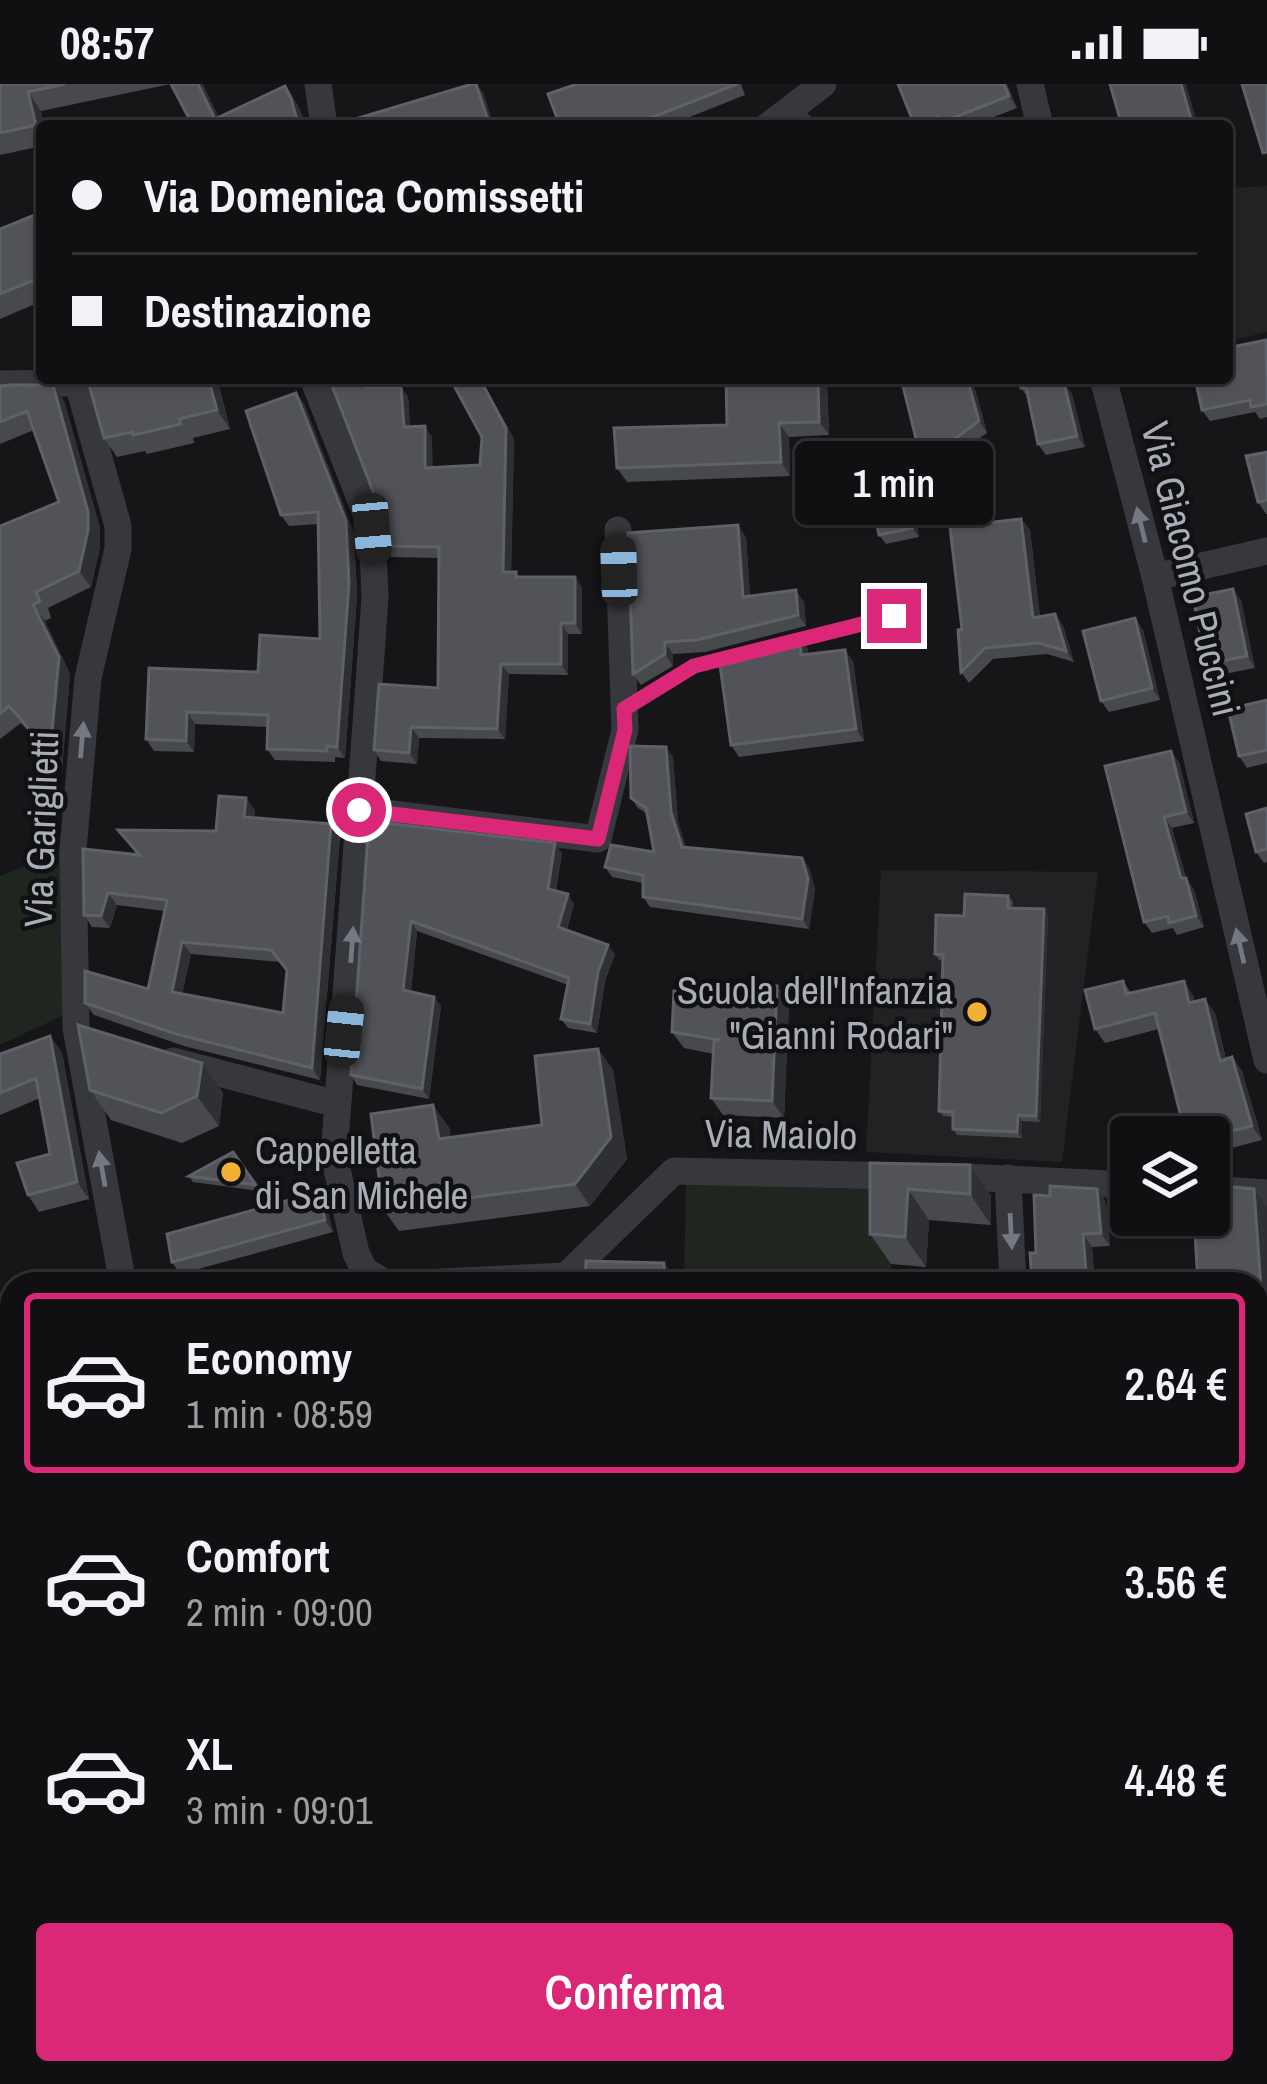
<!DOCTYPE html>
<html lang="it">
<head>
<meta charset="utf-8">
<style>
	body { margin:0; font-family:"Archivo Narrow",sans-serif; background:#1e1e20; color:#f1f3f6; height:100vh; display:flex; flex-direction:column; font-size:45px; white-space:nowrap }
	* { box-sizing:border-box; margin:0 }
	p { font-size:39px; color:#9c9d9f }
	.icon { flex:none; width:66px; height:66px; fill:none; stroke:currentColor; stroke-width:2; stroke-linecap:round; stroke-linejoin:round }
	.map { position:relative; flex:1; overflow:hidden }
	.drawer { position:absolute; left:0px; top:1188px; width:1269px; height:813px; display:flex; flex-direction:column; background:#101012; border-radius:36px 36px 0 0; box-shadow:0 3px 9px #0004,0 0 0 3px #303032 }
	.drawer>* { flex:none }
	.top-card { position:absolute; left:36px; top:36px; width:1197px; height:264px; border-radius:12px; box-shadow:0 3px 9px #0004,0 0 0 3px #303032; display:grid; align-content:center; height:264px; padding:0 36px; background:#101012 }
	.tools { position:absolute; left:1110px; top:1032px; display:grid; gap:24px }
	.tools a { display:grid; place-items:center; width:120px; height:120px; border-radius:12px; background:#101012; box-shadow:0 3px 9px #0004,0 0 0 3px #303032; font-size:60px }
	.end { position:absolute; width:54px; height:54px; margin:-27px; border:15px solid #db2777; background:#fff; box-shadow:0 0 0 6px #fff }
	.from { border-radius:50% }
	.bubble { position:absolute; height:84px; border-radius:12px; background:#101012; box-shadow:0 3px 9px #0004,0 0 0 3px #303032; font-size:39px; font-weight:600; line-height:84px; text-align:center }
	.car { position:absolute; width:36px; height:72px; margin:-36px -18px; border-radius:15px; box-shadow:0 0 9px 3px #0007; background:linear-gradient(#222 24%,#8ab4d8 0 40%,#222 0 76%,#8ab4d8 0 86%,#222 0) }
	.top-card b { display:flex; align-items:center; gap:42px; height:114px; font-size:45px }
	.top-card b+b { border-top:3px solid #303032 }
	.top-card i { width:30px; height:30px; background:#f1f3f6 }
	ul { padding:21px 0 0; list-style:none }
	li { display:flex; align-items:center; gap:36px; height:180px; margin:0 24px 18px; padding:0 12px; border:6px solid transparent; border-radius:12px }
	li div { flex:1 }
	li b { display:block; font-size:45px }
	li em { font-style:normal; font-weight:600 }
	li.selected { border-color:#db2777 }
	li>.icon { width:108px; height:108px; stroke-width:1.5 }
	.action { display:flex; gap:24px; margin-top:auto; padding:24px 36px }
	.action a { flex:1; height:138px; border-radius:12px; background:#db2777; color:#fff; font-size:48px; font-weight:600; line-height:138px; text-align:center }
	.status { display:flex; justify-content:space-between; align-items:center; height:84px; padding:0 60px; background:#101012; direction:ltr }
	.status svg { height:33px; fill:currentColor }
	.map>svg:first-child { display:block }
	.built { fill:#222225 }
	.green { fill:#1e261f }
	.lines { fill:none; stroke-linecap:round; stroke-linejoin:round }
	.service { stroke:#37383d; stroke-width:14 }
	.minor { stroke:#37383d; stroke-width:27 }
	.wall { fill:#47494d; fill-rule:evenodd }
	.shaded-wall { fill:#2f3033 }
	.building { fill:#525359; stroke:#5f6168; stroke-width:3; fill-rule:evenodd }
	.oneway { fill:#757881 }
	.route { stroke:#db2777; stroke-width:15 }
	.poi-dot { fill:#f2b134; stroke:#111113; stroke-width:4.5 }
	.labels { text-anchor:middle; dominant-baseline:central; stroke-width:9; stroke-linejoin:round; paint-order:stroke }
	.street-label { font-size:39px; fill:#a8adb8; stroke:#111113 }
	.poi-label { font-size:39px; fill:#a8adb8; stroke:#111113; text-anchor:end }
</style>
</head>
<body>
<div class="status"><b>08:57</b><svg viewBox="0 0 49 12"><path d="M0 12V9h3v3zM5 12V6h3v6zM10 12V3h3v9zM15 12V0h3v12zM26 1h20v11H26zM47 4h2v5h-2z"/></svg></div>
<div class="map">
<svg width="1267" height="2000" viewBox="0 0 1267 2000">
	<rect width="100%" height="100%" fill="#161618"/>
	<g class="built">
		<polygon points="1267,102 1267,248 1227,258 1227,104"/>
		<polygon points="881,786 1098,788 1062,1078 866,1068"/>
	</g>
	<g class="green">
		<polygon points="62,767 66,930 0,961 0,792"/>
		<polygon points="686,1094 891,1100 891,1200 684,1200"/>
		<polygon points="0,1675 12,1680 12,1844 0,1839"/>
		<polygon points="245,1989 334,1989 340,2000 252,2000"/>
	</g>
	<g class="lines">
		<g class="service">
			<polyline points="791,24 811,42"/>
			<polyline points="788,559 894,532"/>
			<polyline points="624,625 694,582 737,571"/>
			<polyline points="834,1989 835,2000"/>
		</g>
		<g class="minor">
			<polyline points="318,0 324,42"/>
			<polyline points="1030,0 1040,42"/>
			<polyline points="768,42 823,0"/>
			<polyline points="313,294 372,445 375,512 370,585 334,1072 356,1169 364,1186 387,1200"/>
			<polyline points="1103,294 1155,493 1267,976"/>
			<polyline points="78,299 118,442 118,465 88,594 73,766 76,944 123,1200"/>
			<polyline points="0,300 78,299 91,295"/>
			<polyline points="1155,493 1267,467"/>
			<polyline points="359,726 598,755 625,646 618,446"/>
			<polyline points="173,977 337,1020"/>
			<polyline points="943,1092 1131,1101"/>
			<polyline points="1008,1094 1013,1200"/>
			<polyline points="1209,1105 1267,1109"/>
			<polyline points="400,1200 566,1192 674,1087 905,1092"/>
			<polyline points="0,1528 12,1539"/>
			<polyline points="1257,1546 1267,1546"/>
			<polyline points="0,1661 12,1666"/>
			<polyline points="372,1989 378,2000"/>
			<polyline points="1060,1989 1061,2000"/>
		</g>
	</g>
	<g class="wall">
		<polygon points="0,0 171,0 41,27 42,62 0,71"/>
		<polygon points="577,0 741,0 745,11 667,42 560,42"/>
		<polygon points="898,0 1007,0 1017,24 971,42 915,42"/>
		<polygon points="42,128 42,217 0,235 0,145"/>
		<polygon points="1267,258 1267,333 1260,335 1255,328 1210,337 1202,326"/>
		<polygon points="217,294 230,345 193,354 194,359 147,370 145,367 117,373 104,354"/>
		<polygon points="369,294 375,303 401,303 408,313 410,343 432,353 432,383 480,381 488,308 514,355 511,488 516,488 519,493 575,493 582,504 582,550 568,550 568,591 509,590 505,655 419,654 417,680 381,677 374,666 438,604 439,474 391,473 384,462"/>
		<polygon points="972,294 987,349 929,390 922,379"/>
		<polygon points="1064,299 1072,310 1085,363 1046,371 1038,360 1029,315 1021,304"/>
		<polygon points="827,300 829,351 789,353 790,392 627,398 617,384"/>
		<polygon points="53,301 64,317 100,444 100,463 91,503 48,524 51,534 45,537 70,590 62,685 21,639 0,655 0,442 59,418 34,346 0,360 0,302"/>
		<polygon points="296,309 304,320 354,449 357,512 345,674 335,673 335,678 275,676 267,665 268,643 195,640 194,668 154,667 146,655 149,584 258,588 320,555 318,440 289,442 281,431"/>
		<polygon points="1267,368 1267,430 1266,430 1258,418"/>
		<polygon points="910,405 919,453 886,460 879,451 877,441 867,442 860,433"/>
		<polygon points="1021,435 1030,446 1040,533 1055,530 1063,542 1074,578 1047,570 993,575 969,599 961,588 962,545"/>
		<polygon points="746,453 750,512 804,518 806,542 705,568 673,570 673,582 641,601 633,590"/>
		<polygon points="1241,516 1255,584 1214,592 1206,580"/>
		<polygon points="1135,534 1143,546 1160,616 1109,628 1101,617"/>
		<polygon points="800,554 808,565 808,571 853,577 864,657 739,673 731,661"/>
		<polygon points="1267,616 1267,679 1247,684 1239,672"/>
		<polygon points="673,673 678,738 686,764 802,774 809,784 815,805 809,845 650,823 643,813 643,799 612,793 605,783 654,768 647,730 638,724 631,714"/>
		<polygon points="1179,678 1194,739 1172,744 1186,794 1194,806 1204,843 1177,851 1173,844 1152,849 1144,838 1105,682"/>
		<polygon points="1267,724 1267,778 1264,779 1256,768"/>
		<path d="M255,726L254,734L331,740L340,752L320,996L184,962L94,931L85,919L148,905L165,827L117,821L110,844L92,843L84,831L137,771L118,746L216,747ZM191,870L280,878L286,887L283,929L182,910Z"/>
		<polygon points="369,737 562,769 556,807 574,820 567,846 615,870 605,897 597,949 568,944 561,935 568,901 417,847 411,908 434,913 441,922 429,1015 357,1001 351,991"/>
		<polygon points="1008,812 1013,818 1012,824 1048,831 1040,1038 1022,1037 1022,1054 957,1051 953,1045 953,1033 943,1032 939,1027 942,876 939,876 935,870 964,832"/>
		<polygon points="1123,897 1131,909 1193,911 1195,918 1215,929 1226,975 1232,973 1242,987 1262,1056 1209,1070 1209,1053 1159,945 1105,959 1095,945"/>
		<polygon points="777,902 789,918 784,1034 723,1031 711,1014 714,970 684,964 672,948 711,908"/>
		<polygon points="50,952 62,969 89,1115 39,1128 28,1111 50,1070 40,1014 0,1031 0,970"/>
		<polygon points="598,965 613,986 627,1075 590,1122 399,1147 383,1125 449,1043 450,1053 542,1041"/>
		<polygon points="202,979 223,1009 219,1042 182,1059 111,1036 90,1006"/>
		<polygon points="233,1068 260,1107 193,1098 189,1092"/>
		<polygon points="870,1079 970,1081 991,1112 991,1141 929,1136 926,1183 891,1180 870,1150"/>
		<polygon points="1106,1118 1110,1162 1092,1163 1095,1200 1032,1200"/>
		<polygon points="326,1120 333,1148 180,1190 172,1178"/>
		<polygon points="1267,1123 1267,1300 1257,1300 1257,1200"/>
		<polygon points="0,1234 10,1249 0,1256"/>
		<polygon points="0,1305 12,1320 12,1516 5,1511 0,1512"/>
		<polygon points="12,1539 12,1596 0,1586 0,1542"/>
		<polygon points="1267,1558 1267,1621 1257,1621 1257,1559"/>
		<polygon points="1267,1709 1267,1775 1257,1775 1257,1710"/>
		<rect x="1257" y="1843" width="10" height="121"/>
	</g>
	<g class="shaded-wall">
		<polygon points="198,0 203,0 223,42 215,35"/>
		<polygon points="477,0 484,10 494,42 490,42"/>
		<polygon points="1004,0 1007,0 1017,24 1009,12"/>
		<polygon points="1181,0 1186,0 1198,42 1193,42"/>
		<polygon points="285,2 298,21 307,42 302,42 296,33"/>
		<polygon points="28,8 41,27 45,42 42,42 42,50 36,41"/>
		<polygon points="208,294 217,294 230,345 217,326"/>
		<polygon points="818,294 823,294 827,300 829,351 819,338"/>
		<polygon points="967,294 972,294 987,349 979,337"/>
		<polygon points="481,297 514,355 511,499 503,488"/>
		<polygon points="1064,299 1072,310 1085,363 1077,352"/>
		<polygon points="53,301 64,317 100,444 100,463 91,503 79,487"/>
		<polygon points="401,303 408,313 411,353 404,343"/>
		<polygon points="296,309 304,320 354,449 357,512 345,674 337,663 349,500"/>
		<polygon points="779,339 789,353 790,392 781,378"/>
		<polygon points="425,342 432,353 433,394 425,384"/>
		<polygon points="903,395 910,405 919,453 912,444"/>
		<polygon points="1021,435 1030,446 1041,545 1033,534"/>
		<polygon points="738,441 746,453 751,524 743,513"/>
		<polygon points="575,493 582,504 582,550 575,539"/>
		<polygon points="1233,505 1241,516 1255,584 1247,572"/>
		<polygon points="796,506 804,518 806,542 798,531"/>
		<polygon points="33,521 45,537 70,590 62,685 50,669"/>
		<polygon points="1055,530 1063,542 1074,578 1066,567"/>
		<polygon points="1135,534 1143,546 1160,616 1152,604"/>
		<polygon points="561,539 568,550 568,591 561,580"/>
		<polygon points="800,554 808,565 809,583 801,571"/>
		<polygon points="665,558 673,570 673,582 665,570"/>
		<polygon points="845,566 853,577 864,657 856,645"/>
		<polygon points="501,580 509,590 505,655 497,645"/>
		<polygon points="187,628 195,640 194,668 186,657"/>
		<polygon points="411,643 419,654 417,680 409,669"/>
		<polygon points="666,663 673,673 678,738 689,773 682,763 671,728"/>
		<polygon points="1171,667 1179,678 1194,739 1186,728"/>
		<polygon points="246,714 255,726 253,745 244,733"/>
		<polygon points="1164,733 1172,744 1189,806 1181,794"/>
		<polygon points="331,740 340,752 320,996 312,984"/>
		<polygon points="555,759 562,769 555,814 548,805"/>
		<polygon points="802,774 809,784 815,805 809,845 802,835"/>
		<polygon points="1186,794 1194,806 1204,843 1196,832"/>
		<polygon points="108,809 117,821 110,844 101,832"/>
		<polygon points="568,810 574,820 565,852 558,843"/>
		<polygon points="1044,825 1048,831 1040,1038 1036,1032"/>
		<polygon points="411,837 417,847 410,916 403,906"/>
		<polygon points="182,858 191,870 180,920 172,908"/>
		<polygon points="608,861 615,870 605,897 597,949 590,940 598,888"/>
		<polygon points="1184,897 1193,911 1198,933 1189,919"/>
		<polygon points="777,902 789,918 784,1034 772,1017"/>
		<polygon points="434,913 441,922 429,1015 422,1005"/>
		<polygon points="1205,915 1215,929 1230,991 1220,977"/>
		<polygon points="50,952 62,969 89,1115 77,1098"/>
		<polygon points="598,965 613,986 627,1075 590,1122 575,1100"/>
		<polygon points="1232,973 1242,987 1262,1056 1252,1042"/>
		<polygon points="202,979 223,1009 219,1042 197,1012"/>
		<polygon points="433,1021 449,1043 455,1076 439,1055"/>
		<polygon points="1018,1031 1022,1037 1022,1054 1017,1048"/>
		<polygon points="970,1081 991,1112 991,1141 970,1110"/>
		<polygon points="908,1105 929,1136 926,1183 905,1153"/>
		<polygon points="1097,1105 1106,1118 1110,1162 1101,1149"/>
		<polygon points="1254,1105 1267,1123 1267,1276 1266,1274"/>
		<polygon points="318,1108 326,1120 333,1148 325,1136"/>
		<polygon points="1083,1150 1092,1163 1095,1200 1087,1200"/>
		<polygon points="664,1179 673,1191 673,1200 664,1200"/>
		<polygon points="621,1989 630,1989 632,2000 623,2000"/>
		<polygon points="794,1989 808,1989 809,2000 795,2000"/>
	</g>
	<g class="building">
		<polygon points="0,0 65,0 28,8 36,41 0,49"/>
		<polygon points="171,0 198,0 215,35 285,2 291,14 296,33 303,39 303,42 193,42"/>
		<polygon points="472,0 476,0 490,42 332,42"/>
		<polygon points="577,0 737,0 635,40 633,36 615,42 560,42 548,10"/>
		<polygon points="898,0 1004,0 1009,12 940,39 938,33 915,42"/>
		<polygon points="1110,0 1181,0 1193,42 1122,42"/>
		<polygon points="1242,0 1267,0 1267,68 1263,69"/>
		<polygon points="42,72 42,112 35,75"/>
		<polygon points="42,128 42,193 0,210 0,145"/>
		<polygon points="1266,256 1267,320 1251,323 1250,316 1202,326 1195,294 1227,294 1227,264"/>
		<polygon points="87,294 208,294 217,326 179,335 181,340 133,351 132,348 104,354"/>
		<polygon points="329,294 368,294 367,303 401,303 404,343 425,342 425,384 480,381 482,353 451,296 481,297 506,344 503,488 516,488 516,493 575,493 575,539 561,539 561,580 501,580 497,645 411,643 409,669 374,666 379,600 438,604 439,463 384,462 381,428"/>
		<polygon points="726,294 818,294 819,338 779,339 781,378 617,384 614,344 727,341"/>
		<polygon points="901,294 967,294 979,337 922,379"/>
		<polygon points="1018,294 1057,294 1058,300 1064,299 1077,352 1038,360 1026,303 1021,304"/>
		<polygon points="10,301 53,301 88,428 88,446 79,487 36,508 40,517 33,521 59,573 50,669 9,622 0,630 0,442 59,418 27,327 0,338 0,302"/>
		<polygon points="296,309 346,437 349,500 337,663 327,662 327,667 267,665 268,631 187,628 186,657 146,655 149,584 258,588 260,551 320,555 318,428 281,431 246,327"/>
		<polygon points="1267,368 1267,416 1258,418 1246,372"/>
		<polygon points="903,395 912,444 879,451 875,431 860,433 857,404"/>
		<polygon points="1021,435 1033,534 1055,530 1066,567 1039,559 985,564 961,588 958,546 962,545 950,443"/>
		<polygon points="738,441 743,513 796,506 798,531 697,556 665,558 665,570 633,590 628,449"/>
		<polygon points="1233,505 1247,572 1206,580 1193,513"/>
		<polygon points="1135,534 1152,604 1101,617 1083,547"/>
		<polygon points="800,554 801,571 845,566 856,645 731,661 719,574"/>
		<polygon points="1267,616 1267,666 1239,672 1228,625"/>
		<polygon points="630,662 666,663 671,728 682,763 802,774 808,795 802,835 643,813 643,791 605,783 611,761 654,768 646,724 631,714"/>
		<polygon points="1171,667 1186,728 1164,733 1181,794 1186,794 1196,832 1169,839 1168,832 1144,838 1105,682"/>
		<path d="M219,712L246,714L244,733L331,740L312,984L176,950L85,919V887L148,905L167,816L108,809L101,832L84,831L83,765L140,771L118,746L216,747ZM182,858L271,866L287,886L283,929L172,908Z"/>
		<polygon points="1267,724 1267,765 1256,768 1246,730"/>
		<polygon points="369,737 555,759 548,805 568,810 558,843 608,861 598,888 590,940 561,935 569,894 411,837 403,906 434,913 422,1005 351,991"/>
		<polygon points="965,810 1008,812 1008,824 1044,825 1036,1032 1018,1031 1017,1048 953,1045 953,1028 939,1027 943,871 935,870 936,831 964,832"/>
		<polygon points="1123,897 1126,910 1184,897 1189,919 1205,915 1220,977 1232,973 1252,1042 1209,1053 1186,1053 1155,929 1095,945 1085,906"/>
		<polygon points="711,899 777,902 772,1017 711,1014 714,957 720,956 672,948 674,907 711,908"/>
		<polygon points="78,941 202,979 197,1012 161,1029 90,1006"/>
		<polygon points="50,952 77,1098 28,1111 17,1079 50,1070 36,994 0,1009 0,970"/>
		<polygon points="598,965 611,1053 575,1100 383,1125 371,1030 433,1021 439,1055 542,1041 535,972"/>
		<polygon points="233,1068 256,1101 189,1092"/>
		<polygon points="870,1079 970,1081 970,1110 908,1105 905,1153 870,1150"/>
		<polygon points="1209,1101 1254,1105 1266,1274 1257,1275 1257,1200 1198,1200 1194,1131 1209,1131"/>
		<polygon points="1050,1102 1097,1105 1101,1149 1083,1150 1087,1200 1032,1200 1030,1169 1036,1169 1034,1111 1050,1112"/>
		<polygon points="318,1108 325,1136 172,1178 167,1150"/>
		<polygon points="586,1177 664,1179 664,1200 585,1200"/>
		<polygon points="0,1305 12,1320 12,1339 7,1344 12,1349 12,1431 4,1437 12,1443 12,1510 0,1501"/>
		<polygon points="12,1539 12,1590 0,1580 0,1542"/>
		<polygon points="1267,1558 1267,1609 1257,1609 1257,1559"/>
		<polygon points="1267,1709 1267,1763 1257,1763 1257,1710"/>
		<rect x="1257" y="1843" width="10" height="108"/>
		<polygon points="498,1989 501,2000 469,2000 468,1997"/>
		<polygon points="587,1989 621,1989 623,2000 589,2000"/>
		<polygon points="726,1989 794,1989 795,2000 727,2000"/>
	</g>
	<defs><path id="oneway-solid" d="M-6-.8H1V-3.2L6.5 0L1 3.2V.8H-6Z" transform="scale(3)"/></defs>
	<g class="oneway">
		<use href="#oneway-solid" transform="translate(1141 441) rotate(-104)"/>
		<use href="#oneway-solid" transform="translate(82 656) rotate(-85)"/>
		<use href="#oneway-solid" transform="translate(352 861) rotate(-86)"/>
		<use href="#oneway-solid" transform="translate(1240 862) rotate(-103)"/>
		<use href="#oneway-solid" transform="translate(102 1085) rotate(-100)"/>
		<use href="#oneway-solid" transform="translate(1011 1147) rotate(87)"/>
	</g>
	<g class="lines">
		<polyline class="route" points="359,726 598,755 625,646 624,625 694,582 894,532"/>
	</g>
	<g class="poi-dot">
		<circle cx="977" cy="928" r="12"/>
		<circle cx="231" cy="1088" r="12"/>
	</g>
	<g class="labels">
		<g class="street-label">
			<text transform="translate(1191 485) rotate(76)">Via Giacomo Puccini</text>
			<text transform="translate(41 745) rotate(-88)">Via Gariglietti</text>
			<text transform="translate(781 1050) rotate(1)">Via Maiolo</text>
		</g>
		<g class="poi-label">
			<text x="953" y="906">Scuola dell'Infanzia<tspan x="953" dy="45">"Gianni Rodari"</tspan></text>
			<text x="255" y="1066" text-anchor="start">Cappelletta<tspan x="255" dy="45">di San Michele</tspan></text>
		</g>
	</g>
</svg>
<div class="tools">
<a><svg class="icon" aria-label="layers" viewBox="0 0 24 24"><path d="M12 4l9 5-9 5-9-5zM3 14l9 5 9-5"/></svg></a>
</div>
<i class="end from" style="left:359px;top:726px"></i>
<i class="end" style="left:894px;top:532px"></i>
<div class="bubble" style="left:795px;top:357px;width:198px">1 min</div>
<i class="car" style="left:372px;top:445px;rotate:175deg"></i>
<i class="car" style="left:619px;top:487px;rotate:358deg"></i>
<i class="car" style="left:344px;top:947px;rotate:6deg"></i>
<div class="top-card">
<b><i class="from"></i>Via Domenica Comissetti</b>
<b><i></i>Destinazione</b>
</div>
<section class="drawer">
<ul>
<li class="selected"><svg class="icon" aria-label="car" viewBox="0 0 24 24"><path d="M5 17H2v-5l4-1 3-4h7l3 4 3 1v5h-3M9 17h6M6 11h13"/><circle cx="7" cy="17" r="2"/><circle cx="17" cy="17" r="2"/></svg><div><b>Economy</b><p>1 min · 08:59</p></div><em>2.64 €</em></li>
<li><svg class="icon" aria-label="car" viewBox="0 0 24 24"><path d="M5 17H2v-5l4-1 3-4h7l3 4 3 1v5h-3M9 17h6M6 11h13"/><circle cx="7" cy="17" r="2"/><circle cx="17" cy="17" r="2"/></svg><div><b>Comfort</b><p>2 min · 09:00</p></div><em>3.56 €</em></li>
<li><svg class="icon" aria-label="car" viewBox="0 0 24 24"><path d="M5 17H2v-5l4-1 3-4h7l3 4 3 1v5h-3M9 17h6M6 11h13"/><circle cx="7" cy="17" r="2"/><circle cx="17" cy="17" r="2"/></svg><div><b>XL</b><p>3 min · 09:01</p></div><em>4.48 €</em></li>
</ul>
<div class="action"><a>Conferma</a></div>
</section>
</div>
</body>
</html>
